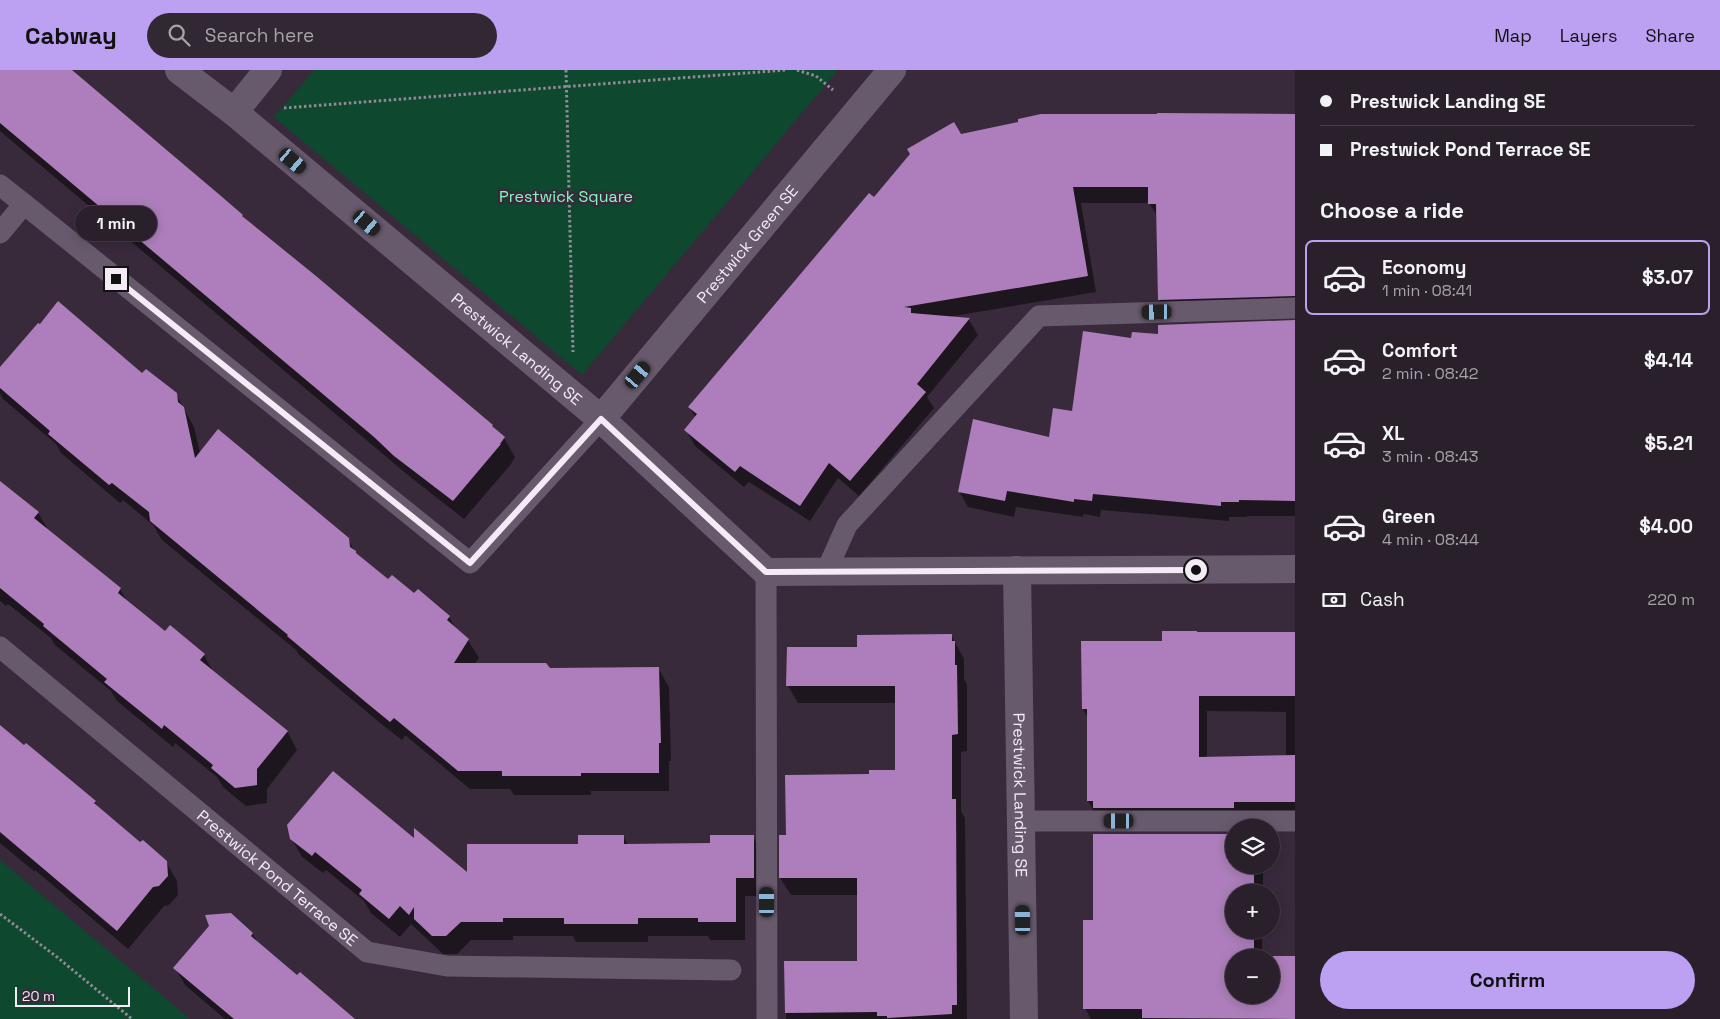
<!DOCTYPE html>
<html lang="en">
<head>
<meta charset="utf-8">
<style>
	body { margin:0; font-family:"Space Grotesk",sans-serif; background:#322834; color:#f1f3f6; height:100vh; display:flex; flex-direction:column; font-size:19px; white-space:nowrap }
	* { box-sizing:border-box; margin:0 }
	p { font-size:16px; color:#a5a3a9 }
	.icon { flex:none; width:28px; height:28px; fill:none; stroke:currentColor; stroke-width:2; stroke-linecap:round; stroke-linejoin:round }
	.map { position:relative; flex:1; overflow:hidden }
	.sheet { display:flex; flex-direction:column; background:#2a202c; width:425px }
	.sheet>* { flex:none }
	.hud { display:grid; align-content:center; height:110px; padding:0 25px; background:#2a202c }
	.controls { position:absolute; left:1225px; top:749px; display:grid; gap:10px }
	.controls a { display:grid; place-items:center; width:55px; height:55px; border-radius:50%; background:#2a202c; box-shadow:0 2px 12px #0003,0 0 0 1px #463e48; font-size:25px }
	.scale { position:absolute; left:15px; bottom:12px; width:115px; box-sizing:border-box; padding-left:5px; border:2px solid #f4ebf6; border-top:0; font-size:14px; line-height:18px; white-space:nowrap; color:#f4ebf6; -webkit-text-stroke:4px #382a3b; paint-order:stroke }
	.end { position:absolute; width:22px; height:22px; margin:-11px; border:6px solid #f4ebf6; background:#111; box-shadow:0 0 0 2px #111 }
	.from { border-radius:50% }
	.bubble { position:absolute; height:35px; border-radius:18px; background:#2a202c; box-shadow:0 2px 12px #0003,0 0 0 1px #463e48; font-size:16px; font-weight:600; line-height:35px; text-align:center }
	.car { position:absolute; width:15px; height:30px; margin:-15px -8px; border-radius:6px; box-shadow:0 0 4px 1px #0007; background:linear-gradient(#222 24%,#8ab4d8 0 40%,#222 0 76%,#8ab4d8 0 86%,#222 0) }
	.hud b { display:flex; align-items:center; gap:18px; height:48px; font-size:19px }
	.hud b+b { border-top:1px solid #463e48 }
	.hud i { width:12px; height:12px; background:#f1f3f6 }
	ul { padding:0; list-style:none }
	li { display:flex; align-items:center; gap:15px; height:75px; margin:0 10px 8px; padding:0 15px; border:2px solid transparent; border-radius:8px }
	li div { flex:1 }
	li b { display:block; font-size:19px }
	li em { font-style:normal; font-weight:600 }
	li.active { border-color:#bca0f2 }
	li>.icon { width:45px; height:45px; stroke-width:1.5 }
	h2 { padding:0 25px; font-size:22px; line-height:60px }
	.pay { display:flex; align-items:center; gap:12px; height:55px; padding:0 25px; font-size:19px }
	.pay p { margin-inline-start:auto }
	.button { display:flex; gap:10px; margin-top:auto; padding:10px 25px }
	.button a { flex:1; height:58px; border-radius:30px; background:#bca0f2; color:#111; font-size:20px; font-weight:600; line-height:58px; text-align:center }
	header { display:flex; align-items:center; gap:30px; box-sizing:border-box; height:70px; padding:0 25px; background:#bca0f2; color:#111 }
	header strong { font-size:24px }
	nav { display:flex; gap:28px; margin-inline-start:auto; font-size:18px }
	.search { width:350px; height:45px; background:#322834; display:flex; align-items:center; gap:12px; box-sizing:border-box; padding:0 18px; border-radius:28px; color:#a5a3a9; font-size:19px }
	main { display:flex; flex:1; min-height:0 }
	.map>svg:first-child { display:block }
	.green { fill:#0d482f }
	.shadow { fill:#0007; fill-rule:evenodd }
	.building { fill:#ad7ebb; fill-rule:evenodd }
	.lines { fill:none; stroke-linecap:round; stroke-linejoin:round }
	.path { stroke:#938896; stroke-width:3; stroke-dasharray:2.5 2.5; stroke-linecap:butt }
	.service { stroke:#685a6d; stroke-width:21 }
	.minor { stroke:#685a6d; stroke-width:28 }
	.route { stroke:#f4ebf6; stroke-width:6 }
	.labels { text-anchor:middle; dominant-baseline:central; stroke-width:5; stroke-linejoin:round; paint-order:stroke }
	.park-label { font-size:16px; fill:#85f8c0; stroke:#382a3b }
	.street-label { font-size:16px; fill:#f4ebf6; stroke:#382a3b }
</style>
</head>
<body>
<header>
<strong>Cabway</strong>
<div class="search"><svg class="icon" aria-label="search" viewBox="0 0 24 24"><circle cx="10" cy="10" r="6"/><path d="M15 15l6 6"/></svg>Search here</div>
<nav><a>Map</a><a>Layers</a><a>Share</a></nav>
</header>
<main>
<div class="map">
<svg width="1295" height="949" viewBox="0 0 1295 949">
	<rect width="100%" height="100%" fill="#382a3b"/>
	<g class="green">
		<polygon points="314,0 838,0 582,305 274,47"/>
		<polygon points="0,790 190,949 0,949"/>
	</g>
	<g class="shadow">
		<polygon points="0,0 68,0 492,356 504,368 515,387 511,394 464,449 409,406 0,61"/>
		<polygon points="1295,45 1295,241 1168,245 1159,229 1158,147 1149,133 1081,133 1096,222 948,247 969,250 978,265 927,327 934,338 859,426 838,408 810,451 749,412 744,417 695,376 686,360 696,348 689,337 874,128 960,65"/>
		<polygon points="1295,252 1295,446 1247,446 1247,447 1229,447 1229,451 1101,440 1100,447 1083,444 1083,447 1016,437 1014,447 968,437 959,421 1050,368 1133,269"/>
		<polygon points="0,303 142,305 176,324 194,357 200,383 348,469 357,486 388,511 414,525 449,547 456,559 468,570 479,588 475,594 550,600 658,598 669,617 671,691 669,691 669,721 591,721 591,725 514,725 510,719 470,719 405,665 402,670 380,653 299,585 296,580 162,470 153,455 123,430 120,433 61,383 56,374 3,329 0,323"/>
		<polygon points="0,412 38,443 49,461 120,519 128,533 165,563 204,585 214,603 287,661 297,680 267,719 267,733 246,736 223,717 217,707 175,673 173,677 117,631 111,621 55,575 51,568 8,534 6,536 0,531"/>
		<path d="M1295,563V747H1097L1088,731V648L1083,639L1163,573L1198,564ZM1207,641L1286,642V687L1207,688Z"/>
		<polygon points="951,565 964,589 964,610 967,614 967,681 961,682 961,741 965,748 967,949 786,949 786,893 859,893 859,825 791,825 780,808 787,767 870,705 896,702 896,633 798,633 788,616 858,578"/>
		<polygon points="0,656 95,732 99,740 141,774 166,792 177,811 178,825 169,835 164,836 128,879 35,800 35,802 0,773"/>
		<polygon points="624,767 628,775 711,774 753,767 764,785 764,826 745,826 745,870 710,870 708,866 648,866 648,872 576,872 573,866 513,866 513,870 471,870 457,884 443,884 411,854 400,867 371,843 364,831 326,800 323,803 302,787 291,768 420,775 468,804 579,775"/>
		<polygon points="1234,795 1263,795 1263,822 1234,822 1234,860 1262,860 1262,888 1234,888 1234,925 1271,925 1295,888 1295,949 1091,949 1085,938 1094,851"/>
		<polygon points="252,863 258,873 297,907 354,949 225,949 185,915 175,898"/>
	</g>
	<g class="building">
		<polygon points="0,0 72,0 221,126 243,145 242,146 316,206 493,355 492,356 505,367 500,374 501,374 453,431 394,386 374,367 0,53"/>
		<polygon points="1157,43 1295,44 1295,226 1158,230 1156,134 1148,134 1148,117 1073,117 1088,206 904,237 911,238 911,243 970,248 917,314 926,322 850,411 829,393 800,436 740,396 735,402 684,360 697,344 688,337 869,123 874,127 910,84 907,79 954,52 961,64 1018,52 1018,49 1041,44 1157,44"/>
		<polygon points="58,231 142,303 146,299 177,323 178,332 184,337 195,388 218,359 349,468 350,477 356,481 356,483 388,509 392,505 414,523 418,519 450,546 447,550 469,569 454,593 546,593 550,598 659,597 661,673 659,673 659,703 581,703 581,706 502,706 502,701 458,701 394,648 390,652 368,634 287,566 288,565 150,451 149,442 112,413 109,415 48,364 50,361 0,318 0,297 38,253 40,254"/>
		<polygon points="1295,250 1295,431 1239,430 1239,432 1221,432 1221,436 1093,424 1092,431 1074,429 1074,432 1007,421 1005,431 958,422 973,349 1049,367 1053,338 1072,341 1083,261 1131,268 1132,262 1158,264 1158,255"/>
		<polygon points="0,411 39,442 34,448 121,518 118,523 165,561 170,555 205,584 200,590 288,661 257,699 257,715 235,718 211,698 213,695 164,655 162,659 104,612 107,609 43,556 44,554 0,518"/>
		<polygon points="1162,561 1197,561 1197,562 1295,562 1295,626 1199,626 1199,687 1295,685 1295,732 1234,732 1234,738 1093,738 1093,731 1087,731 1087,639 1082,639 1081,571 1162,571"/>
		<polygon points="952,564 952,571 955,571 955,595 957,595 958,664 952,665 952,729 956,729 957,935 952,935 952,944 887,948 887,946 877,946 877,942 785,943 784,891 857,891 857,808 779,808 779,765 786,765 785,705 869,704 869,700 895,700 895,616 786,616 787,577 857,577 857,565"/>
		<polygon points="0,655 24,675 26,673 96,731 94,733 140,772 143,770 167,791 168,806 159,816 153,817 117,861 0,762"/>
		<polygon points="333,701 414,768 414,758 467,802 467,774 578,774 578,765 624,765 624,774 710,773 710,765 754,765 754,808 736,808 736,852 698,852 698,848 638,848 638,854 564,854 564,848 503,848 503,852 461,852 446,866 432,866 414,849 414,837 409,845 400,836 389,849 359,824 362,820 315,782 312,786 290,769 287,755"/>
		<path d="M1093,764H1234V795H1254V822H1234V860H1254V886H1295V949L1142,948V939H1083V850H1093ZM1234,888H1271V925H1234Z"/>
		<polygon points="231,843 253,863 251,866 297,905 300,902 355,949 234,949 173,898 209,856 205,845"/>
	</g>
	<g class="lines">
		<g class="path">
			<polyline points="566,0 573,282"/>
			<polyline points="797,0 816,6 833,20"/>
			<polyline points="284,38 786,0"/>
			<polyline points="0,844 57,887 132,949"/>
		</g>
		<g class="service">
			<polyline points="0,115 24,134"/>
			<polyline points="0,163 24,134 470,493 601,349"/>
			<polyline points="766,502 767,949"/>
			<polyline points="826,502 847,455 1039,246 1295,238"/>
			<path id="s1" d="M0,577L367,882L447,896L731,900"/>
			<polyline points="1022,751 1295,751"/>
		</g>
		<g class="minor">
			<path id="s2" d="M179,0L234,42L601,349L766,502L1295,499"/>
			<polyline points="234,42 268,0"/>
			<path id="s3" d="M601,349L892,0"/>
			<path id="s4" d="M1017,500L1024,949"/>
		</g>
	</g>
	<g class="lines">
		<polyline class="route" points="116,209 470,493 601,349 766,502 1196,500"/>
	</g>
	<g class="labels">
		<g class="park-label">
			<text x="566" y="126">Prestwick Square</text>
		</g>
		<g class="street-label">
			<text stroke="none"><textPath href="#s3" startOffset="228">Prestwick Green SE</textPath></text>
			<text stroke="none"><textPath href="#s2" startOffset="438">Prestwick Landing SE</textPath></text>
			<text stroke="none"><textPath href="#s4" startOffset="225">Prestwick Landing SE</textPath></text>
			<text stroke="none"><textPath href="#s1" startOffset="361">Prestwick Pond Terrace SE</textPath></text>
		</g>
	</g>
</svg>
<div class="controls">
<a><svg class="icon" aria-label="layers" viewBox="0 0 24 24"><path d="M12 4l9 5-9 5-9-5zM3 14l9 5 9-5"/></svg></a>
<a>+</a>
<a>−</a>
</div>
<div class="scale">20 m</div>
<i class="end from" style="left:1196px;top:500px"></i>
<i class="end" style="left:116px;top:209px"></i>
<div class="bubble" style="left:75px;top:136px;width:82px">1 min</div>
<i class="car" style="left:293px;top:91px;rotate:130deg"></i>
<i class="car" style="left:367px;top:153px;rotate:130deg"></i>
<i class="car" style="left:1157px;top:242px;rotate:269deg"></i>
<i class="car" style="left:638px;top:305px;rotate:40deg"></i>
<i class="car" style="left:1119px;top:751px;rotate:270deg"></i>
<i class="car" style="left:767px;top:832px;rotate:0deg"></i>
<i class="car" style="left:1023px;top:850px;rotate:359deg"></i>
</div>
<section class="sheet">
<div class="hud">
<b><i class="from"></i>Prestwick Landing SE</b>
<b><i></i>Prestwick Pond Terrace SE</b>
</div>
<h2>Choose a ride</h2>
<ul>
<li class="active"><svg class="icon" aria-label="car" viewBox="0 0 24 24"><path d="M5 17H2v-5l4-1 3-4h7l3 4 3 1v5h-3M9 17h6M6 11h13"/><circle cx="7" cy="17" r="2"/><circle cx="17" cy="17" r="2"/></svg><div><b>Economy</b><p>1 min · 08:41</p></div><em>$3.07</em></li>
<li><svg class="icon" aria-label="car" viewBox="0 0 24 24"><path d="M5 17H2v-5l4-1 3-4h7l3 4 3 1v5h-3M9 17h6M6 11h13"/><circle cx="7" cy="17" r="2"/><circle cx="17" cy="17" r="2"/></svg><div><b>Comfort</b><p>2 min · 08:42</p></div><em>$4.14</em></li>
<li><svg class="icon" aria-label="car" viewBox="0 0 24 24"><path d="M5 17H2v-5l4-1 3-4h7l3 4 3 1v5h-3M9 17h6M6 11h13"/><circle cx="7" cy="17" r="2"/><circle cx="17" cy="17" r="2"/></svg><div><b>XL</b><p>3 min · 08:43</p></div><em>$5.21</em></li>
<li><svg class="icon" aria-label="car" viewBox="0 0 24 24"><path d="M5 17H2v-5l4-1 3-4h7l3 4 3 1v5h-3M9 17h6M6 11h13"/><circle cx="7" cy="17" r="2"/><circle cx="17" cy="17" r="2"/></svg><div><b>Green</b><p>4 min · 08:44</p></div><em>$4.00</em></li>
</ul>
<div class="pay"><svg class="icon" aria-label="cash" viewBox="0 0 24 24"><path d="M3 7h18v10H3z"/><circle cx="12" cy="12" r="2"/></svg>Cash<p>220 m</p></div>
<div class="button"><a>Confirm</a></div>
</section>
</main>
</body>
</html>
